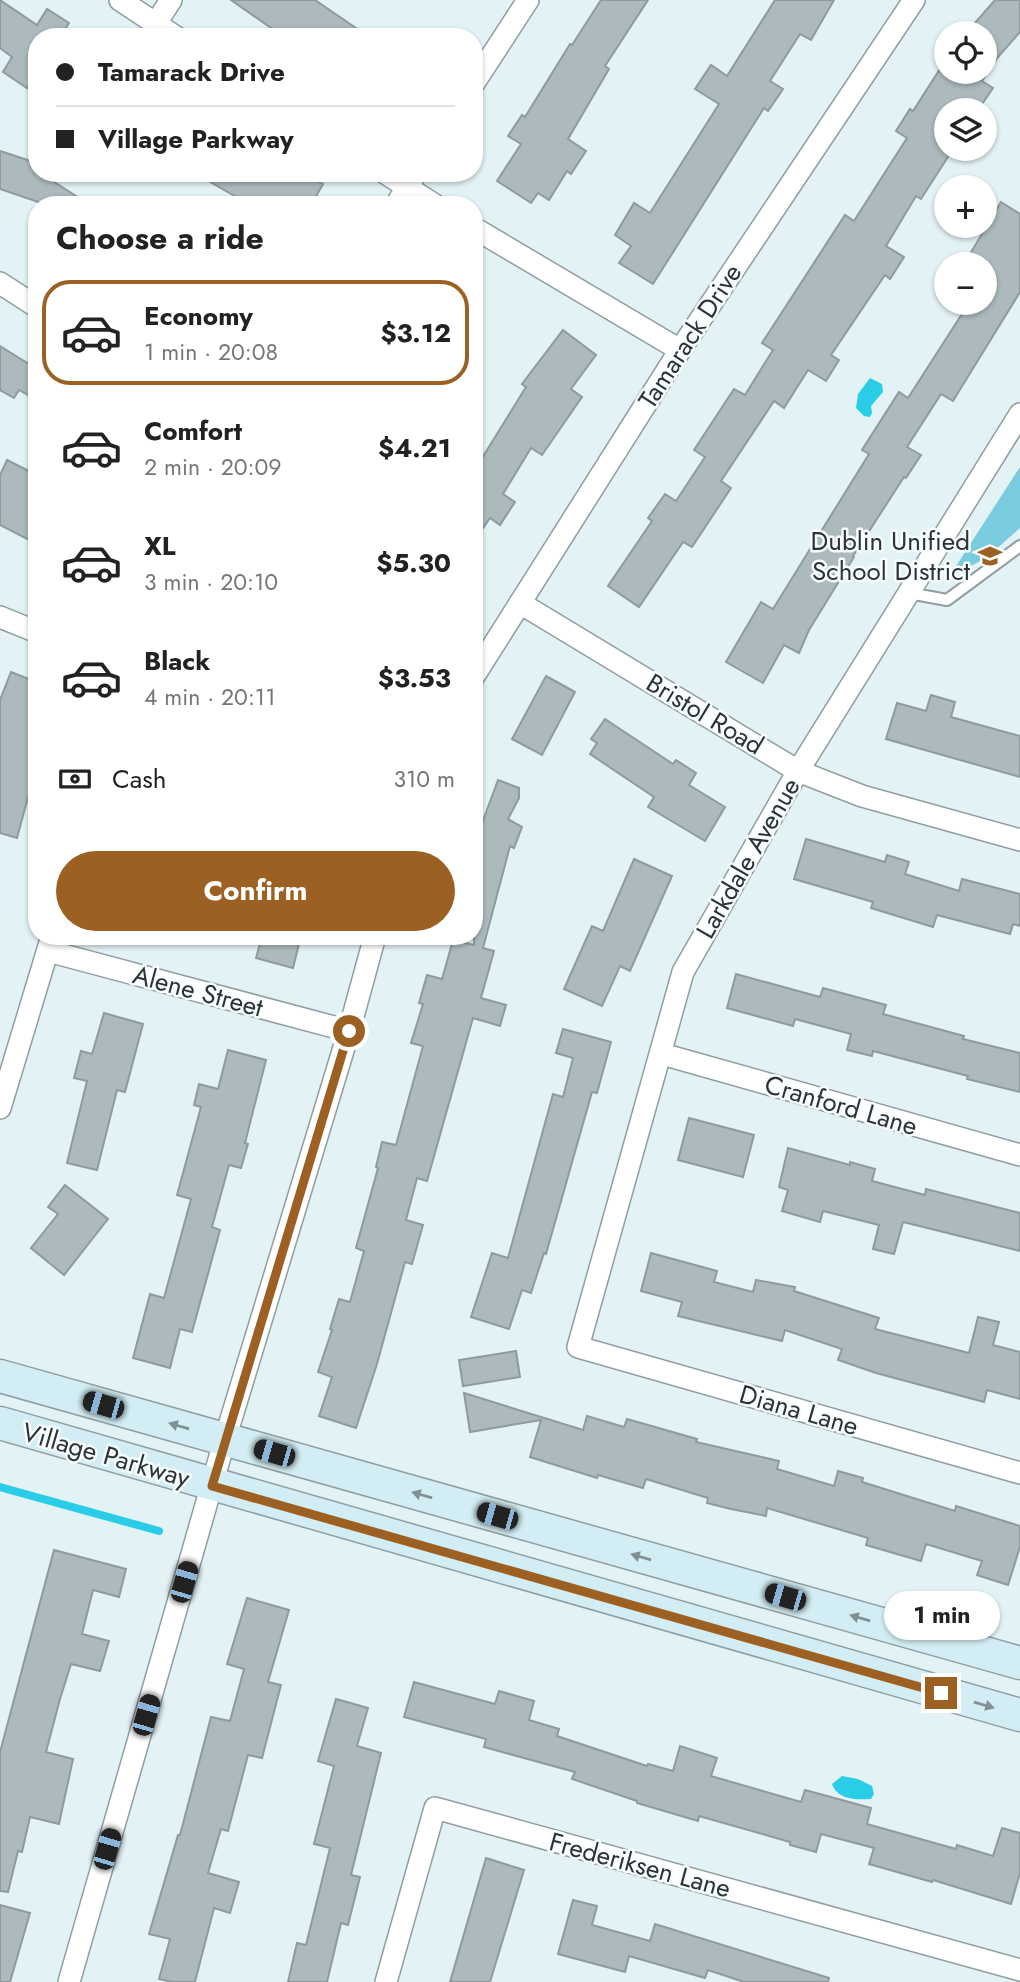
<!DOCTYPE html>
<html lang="en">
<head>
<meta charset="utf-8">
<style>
	body { margin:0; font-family:Jost,sans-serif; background:#f6f6f6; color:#222; height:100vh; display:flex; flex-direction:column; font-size:26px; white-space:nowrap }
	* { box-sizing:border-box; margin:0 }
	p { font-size:23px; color:#767676 }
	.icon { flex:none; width:38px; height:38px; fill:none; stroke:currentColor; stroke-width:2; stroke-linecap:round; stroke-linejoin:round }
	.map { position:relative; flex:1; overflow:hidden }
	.drawer { position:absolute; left:28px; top:196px; width:455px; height:749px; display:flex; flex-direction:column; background:#fff; border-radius:28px; box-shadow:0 2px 5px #0004 }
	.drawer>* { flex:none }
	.top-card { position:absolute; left:28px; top:28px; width:455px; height:154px; border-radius:28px; box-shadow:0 2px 5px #0004; display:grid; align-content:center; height:154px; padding:0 28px; background:#fff }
	.tools { position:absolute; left:934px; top:21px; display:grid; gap:14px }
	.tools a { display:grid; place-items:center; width:63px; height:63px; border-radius:50%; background:#fff; box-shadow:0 2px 5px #0004; font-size:35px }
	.end { position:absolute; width:32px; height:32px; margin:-16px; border:9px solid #9c6022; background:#fff; box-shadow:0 0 0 4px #fff }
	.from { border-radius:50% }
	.bubble { position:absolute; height:49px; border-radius:24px; background:#fff; box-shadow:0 2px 5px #0004; font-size:23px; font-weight:700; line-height:49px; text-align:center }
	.car { position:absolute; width:21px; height:42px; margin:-21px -10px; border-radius:9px; box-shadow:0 0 5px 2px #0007; background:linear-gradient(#222 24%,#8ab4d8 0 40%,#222 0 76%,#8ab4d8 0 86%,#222 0) }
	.top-card b { display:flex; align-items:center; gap:24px; height:66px; font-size:26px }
	.top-card b+b { border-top:2px solid #e0e0e0 }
	.top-card i { width:18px; height:18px; background:#222 }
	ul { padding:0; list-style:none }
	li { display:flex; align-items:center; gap:21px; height:105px; margin:0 14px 10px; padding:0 14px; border:4px solid transparent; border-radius:28px }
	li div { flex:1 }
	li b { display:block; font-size:26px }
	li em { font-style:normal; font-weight:700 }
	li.selected { border-color:#9c6022 }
	li>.icon { width:63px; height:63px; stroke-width:1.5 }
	h2 { padding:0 28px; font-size:32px; line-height:84px }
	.pay { display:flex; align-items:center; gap:18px; height:77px; padding:0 28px; font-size:26px }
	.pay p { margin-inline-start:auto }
	.cta { display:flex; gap:14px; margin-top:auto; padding:14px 28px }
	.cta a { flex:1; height:80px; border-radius:42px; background:#9c6022; color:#fff; font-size:28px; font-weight:700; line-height:80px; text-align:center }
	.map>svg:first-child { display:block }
	.green { fill:#78ccdd }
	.water { fill:#29cde7 }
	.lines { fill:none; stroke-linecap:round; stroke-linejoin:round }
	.stream { stroke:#29cde7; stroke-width:8 }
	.building { fill:#acbabd; stroke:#8e9b9e; stroke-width:2 }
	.lane-casing { stroke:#909ea1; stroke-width:14 }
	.street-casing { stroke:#909ea1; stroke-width:24 }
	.secondary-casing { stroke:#909ea1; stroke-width:35 }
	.lane { stroke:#fff; stroke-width:10 }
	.street { stroke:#fff; stroke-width:21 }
	.secondary { stroke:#d2edf3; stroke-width:32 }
	.oneway { fill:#809094 }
	.route { stroke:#9c6022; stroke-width:9 }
	.labels { text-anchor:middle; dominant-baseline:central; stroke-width:5; stroke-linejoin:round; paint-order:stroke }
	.street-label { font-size:26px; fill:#2d3334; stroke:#f7fdfe }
	.poi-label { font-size:26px; fill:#2d3334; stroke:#f7fdfe; text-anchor:end }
</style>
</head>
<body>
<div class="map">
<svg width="1020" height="1982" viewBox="0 0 1020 1982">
	<rect width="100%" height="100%" fill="#e3f2f5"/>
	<polygon class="green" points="1020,467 1020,528 986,558 949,577"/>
	<g class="water">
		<polygon points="870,378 882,384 883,392 871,406 872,413 870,417 864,416 856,408 858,394"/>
		<path d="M842,1776L858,1779L872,1786L874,1794L871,1799C856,1800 838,1800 832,1784Z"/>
	</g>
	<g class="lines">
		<polyline class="stream" points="0,1487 159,1531"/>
	</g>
	<g class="building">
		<polygon points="0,0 37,25 47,9 69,23 60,37 37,37 37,73 27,88 3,72 12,57 0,48"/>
		<polygon points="231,0 315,0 369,37 284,37"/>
		<polygon points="601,0 648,0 605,66 609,69 568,139 586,151 571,174 567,171 549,200 538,193 531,203 497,181 521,144 508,136 522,115 525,117 570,44 572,45"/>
		<polygon points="775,0 834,0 811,40 800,34 770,81 783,89 768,111 764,108 653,284 619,263 631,246 615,235 634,203 650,213 719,104 695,89 711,65 727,76"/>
		<polygon points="995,0 1020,0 1020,32 998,57 982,81 993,88 978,110 947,110 947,149 953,149 921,199 916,196 886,246 904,257 890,279 885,275 831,355 839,360 826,381 808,370 784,408 774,401 721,481 731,488 692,547 683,542 639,607 608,586 652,521 648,518 665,494 676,501 705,457 694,450 734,389 745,395 773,350 762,343 845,215 854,221 875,188 907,138 896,131 910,109 913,111 947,58 947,72 985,72 985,33 966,33"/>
		<polygon points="0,151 37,163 37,173 40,173 90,205 47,205 0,189"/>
		<polygon points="195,173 304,173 323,184 311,205 250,205"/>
		<polygon points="1001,202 1020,214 1020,292 953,401 941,394 907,447 921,455 906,478 904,477 853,556 854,557 809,630 799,653 784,645 763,683 726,662 761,602 773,609 869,454 862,450 899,392 908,398 969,303 985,303 985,264 975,264 967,259"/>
		<polygon points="563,330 596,355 571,389 582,397 542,455 531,448 503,494 515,502 500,525 490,518 474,541 474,471 526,387 522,384"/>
		<polygon points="0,346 37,369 37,381 28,395 19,390 14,398 0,390"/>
		<polygon points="7,460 37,475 29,494 37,498 37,544 0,525 0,475"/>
		<polygon points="11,672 34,681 31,691 37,693 37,800 28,797 17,838 0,833 0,700"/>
		<polygon points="546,676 575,692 542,755 512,739"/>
		<polygon points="931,695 955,702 951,717 1020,736 1020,777 886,739 897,703 926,711"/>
		<polygon points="605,719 673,764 676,760 696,773 689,785 725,807 705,841 648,807 654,797 590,754 597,743 591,739"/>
		<polygon points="498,780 519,788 519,798 508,819 522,827 514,848 510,846 483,948 494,951 481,998 506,1005 500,1026 473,1018 427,1181 417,1178 406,1220 423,1225 412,1264 405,1262 377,1364 356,1428 319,1416 332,1377 318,1372 332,1330 330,1329 339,1299 350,1302 364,1251 356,1248 378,1168 376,1167 382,1142 396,1145 423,1046 411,1043 423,1004 419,1003 427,975 442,979 453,940 474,945 474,845"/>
		<polygon points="806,839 885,862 887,855 909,862 905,874 959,891 962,879 1020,894 1020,926 1013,924 1010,934 937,915 933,927 871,908 873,902 794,879"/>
		<polygon points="634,859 672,876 630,971 620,966 602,1006 564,989 592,926 603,931"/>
		<polygon points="262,936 301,936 293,968 256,958"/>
		<polygon points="736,974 820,997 823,988 886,1005 883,1014 964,1036 963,1039 1020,1053 1020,1092 967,1079 968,1076 873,1051 872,1056 847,1050 851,1034 795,1019 793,1026 727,1008"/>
		<polygon points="104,1013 143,1024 125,1092 117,1090 97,1170 67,1163 87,1081 74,1078 81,1051 92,1054"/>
		<polygon points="563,1029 611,1042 597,1093 592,1092 546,1254 544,1253 531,1293 522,1290 509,1329 471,1317 492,1253 508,1258 553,1094 563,1097 573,1058 556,1053"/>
		<polygon points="228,1050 266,1060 245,1143 248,1144 241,1168 229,1165 212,1227 220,1230 192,1332 180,1329 170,1368 133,1358 150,1294 164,1298 191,1199 177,1195 201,1107 194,1105 199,1084 218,1089"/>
		<polygon points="689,1118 754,1135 743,1177 678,1160"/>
		<polygon points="788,1148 850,1165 850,1162 875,1169 872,1181 925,1195 926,1189 1020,1213 1020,1251 903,1222 894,1254 873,1249 879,1225 823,1211 820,1222 782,1211 788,1190 779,1187"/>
		<polygon points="65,1185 108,1219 64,1275 31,1248 58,1214 48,1207"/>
		<polygon points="651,1253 717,1271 714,1282 753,1292 756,1280 795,1287 794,1291 879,1318 875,1329 969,1353 978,1317 999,1322 993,1345 1020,1352 1020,1399 987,1390 984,1402 876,1373 838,1360 842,1349 785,1330 782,1341 678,1316 682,1302 641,1291"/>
		<polygon points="516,1351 520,1377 463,1386 459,1360"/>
		<polygon points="464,1393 583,1430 587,1416 624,1427 627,1419 697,1439 696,1442 779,1461 777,1469 834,1486 838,1471 863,1478 862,1482 955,1511 956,1506 1020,1526 1020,1547 1008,1585 977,1575 982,1561 926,1544 921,1561 866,1545 868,1538 767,1508 766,1516 731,1509 707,1503 708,1498 646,1479 643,1488 598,1475 597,1478 530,1457 541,1420 470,1432"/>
		<polygon points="54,1550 126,1569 119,1597 93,1590 82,1634 109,1641 100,1671 71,1664 60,1699 46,1752 73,1759 59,1824 30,1817 22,1852 18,1851 8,1892 0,1891 0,1752"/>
		<polygon points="247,1598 289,1610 268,1682 281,1685 262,1758 248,1755 228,1831 221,1829 208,1873 239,1882 230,1913 214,1908 195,1982 172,1982 159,1979 170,1939 149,1934 178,1835 180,1835 211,1717 230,1721 244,1669 227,1664"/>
		<polygon points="414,1682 495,1704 499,1691 534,1701 529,1720 559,1729 557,1736 647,1766 648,1764 673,1771 680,1746 717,1758 711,1776 801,1802 805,1790 871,1808 867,1824 956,1849 957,1845 993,1856 1002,1828 1020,1833 1020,1873 1011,1904 933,1880 932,1882 869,1864 874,1848 821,1834 816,1852 790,1845 790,1842 699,1816 698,1821 637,1803 637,1801 572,1779 575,1772 484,1747 486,1739 404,1717"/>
		<polygon points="336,1699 368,1708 357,1746 381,1753 351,1875 360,1877 348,1925 341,1923 327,1982 288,1982 297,1943 306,1945 330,1848 314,1844 334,1766 318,1761"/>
		<polygon points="486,1858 524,1870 490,1982 450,1982"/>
		<polygon points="573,1900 597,1906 592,1925 650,1941 655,1924 829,1978 828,1982 744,1982 708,1970 705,1978 629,1956 625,1972 558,1954"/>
		<polygon points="0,1905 30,1913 10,1982 0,1982"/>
	</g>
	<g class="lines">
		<g class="lane-casing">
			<polyline id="lane" points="909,593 947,600 1020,546"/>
		</g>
		<g class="street-casing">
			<g id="street">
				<polyline points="120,0 176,37"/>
				<polyline points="156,23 171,0"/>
				<polyline points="474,83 528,0"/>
				<polyline points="385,173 435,205"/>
				<polyline points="396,205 416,173"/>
				<polyline points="474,228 680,350"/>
				<polyline points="0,283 37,307"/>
				<polyline points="1020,414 798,771 683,972 578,1347 1020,1473"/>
				<polyline points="520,603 798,771 862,796 1020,840"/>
				<polyline points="0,617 37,632"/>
				<polyline points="474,676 680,350 914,0"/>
				<polyline points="48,951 349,1031"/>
				<polyline points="662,1054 1020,1155"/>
				<polyline points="0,1108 52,936"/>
				<polyline points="69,1982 225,1439 349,1031 375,936"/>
				<polyline points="386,1982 435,1808 1020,1970"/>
			</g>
		</g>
		<g class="secondary-casing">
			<g id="secondary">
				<polyline points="0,1376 1020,1663"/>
				<polyline points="0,1423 1020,1715"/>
			</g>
		</g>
		<use href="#lane" class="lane"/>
		<use href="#street" class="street"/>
		<use href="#secondary" class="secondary"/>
	</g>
	<defs><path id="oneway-solid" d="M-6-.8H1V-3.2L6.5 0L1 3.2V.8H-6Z" transform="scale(1.75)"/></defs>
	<g class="oneway">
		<use href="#oneway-solid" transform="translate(179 1426) rotate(-164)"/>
		<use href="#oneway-solid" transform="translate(422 1495) rotate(-164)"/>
		<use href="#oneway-solid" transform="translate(641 1557) rotate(-164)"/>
		<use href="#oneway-solid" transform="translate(860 1618) rotate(-164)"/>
		<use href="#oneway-solid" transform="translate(984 1705) rotate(16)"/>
	</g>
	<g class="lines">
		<polyline class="route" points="349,1031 212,1486 941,1693"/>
	</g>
	<defs>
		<g id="school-bare" transform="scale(1.89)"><path d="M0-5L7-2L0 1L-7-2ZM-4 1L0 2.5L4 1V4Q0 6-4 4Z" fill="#9c6022" stroke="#f7fdfe" stroke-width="2.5" paint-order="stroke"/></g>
	</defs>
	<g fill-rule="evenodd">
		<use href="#school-bare" x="990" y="556"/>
	</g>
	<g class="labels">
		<g class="street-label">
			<text transform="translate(690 336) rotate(-57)">Tamarack Drive</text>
			<text transform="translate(705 714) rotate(31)">Bristol Road</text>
			<text transform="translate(748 858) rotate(-60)">Larkdale Avenue</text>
			<text transform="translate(198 991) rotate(15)">Alene Street</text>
			<text transform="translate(841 1105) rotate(16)">Cranford Lane</text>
			<text transform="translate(799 1410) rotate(16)">Diana Lane</text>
			<text transform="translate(106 1455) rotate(16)">Village Parkway</text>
			<text transform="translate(640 1865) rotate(15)">Frederiksen Lane</text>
		</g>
		<g class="poi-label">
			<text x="970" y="541">Dublin Unified<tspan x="970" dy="30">School District</tspan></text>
		</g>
	</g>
</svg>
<div class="tools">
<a><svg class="icon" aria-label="locate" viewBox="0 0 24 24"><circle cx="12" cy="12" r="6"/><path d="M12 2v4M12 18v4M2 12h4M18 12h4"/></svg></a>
<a><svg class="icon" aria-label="layers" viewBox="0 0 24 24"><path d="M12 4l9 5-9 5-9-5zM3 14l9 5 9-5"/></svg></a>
<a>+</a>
<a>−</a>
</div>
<i class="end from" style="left:349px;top:1031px"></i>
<i class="end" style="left:941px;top:1693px"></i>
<div class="bubble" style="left:884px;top:1591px;width:116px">1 min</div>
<i class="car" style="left:103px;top:1405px;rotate:286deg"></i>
<i class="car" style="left:274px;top:1453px;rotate:286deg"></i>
<i class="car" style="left:497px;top:1516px;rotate:286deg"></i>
<i class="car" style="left:184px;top:1582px;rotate:16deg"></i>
<i class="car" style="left:785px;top:1597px;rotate:286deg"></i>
<i class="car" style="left:146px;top:1715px;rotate:16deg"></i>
<i class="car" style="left:107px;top:1849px;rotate:16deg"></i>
<div class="top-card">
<b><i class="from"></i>Tamarack Drive</b>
<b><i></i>Village Parkway</b>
</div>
<section class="drawer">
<h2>Choose a ride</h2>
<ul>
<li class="selected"><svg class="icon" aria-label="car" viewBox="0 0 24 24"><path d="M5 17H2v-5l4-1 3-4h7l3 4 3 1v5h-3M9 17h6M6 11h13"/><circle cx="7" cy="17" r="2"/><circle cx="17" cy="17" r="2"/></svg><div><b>Economy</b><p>1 min · 20:08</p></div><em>$3.12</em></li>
<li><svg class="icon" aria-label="car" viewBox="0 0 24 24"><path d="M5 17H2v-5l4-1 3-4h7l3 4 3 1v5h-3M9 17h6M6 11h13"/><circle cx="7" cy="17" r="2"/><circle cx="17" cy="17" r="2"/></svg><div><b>Comfort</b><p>2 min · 20:09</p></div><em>$4.21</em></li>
<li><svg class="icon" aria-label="car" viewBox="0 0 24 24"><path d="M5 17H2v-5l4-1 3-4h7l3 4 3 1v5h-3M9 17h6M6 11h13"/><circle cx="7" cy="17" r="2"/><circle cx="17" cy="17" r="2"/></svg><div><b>XL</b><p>3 min · 20:10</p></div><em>$5.30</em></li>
<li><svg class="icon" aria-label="car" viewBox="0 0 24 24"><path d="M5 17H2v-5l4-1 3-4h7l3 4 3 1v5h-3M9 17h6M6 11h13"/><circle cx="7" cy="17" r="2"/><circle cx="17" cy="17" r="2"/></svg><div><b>Black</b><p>4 min · 20:11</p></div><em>$3.53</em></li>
</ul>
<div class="pay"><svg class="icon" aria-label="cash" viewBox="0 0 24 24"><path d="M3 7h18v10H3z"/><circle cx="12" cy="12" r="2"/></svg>Cash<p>310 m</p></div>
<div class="cta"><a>Confirm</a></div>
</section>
</div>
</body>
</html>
